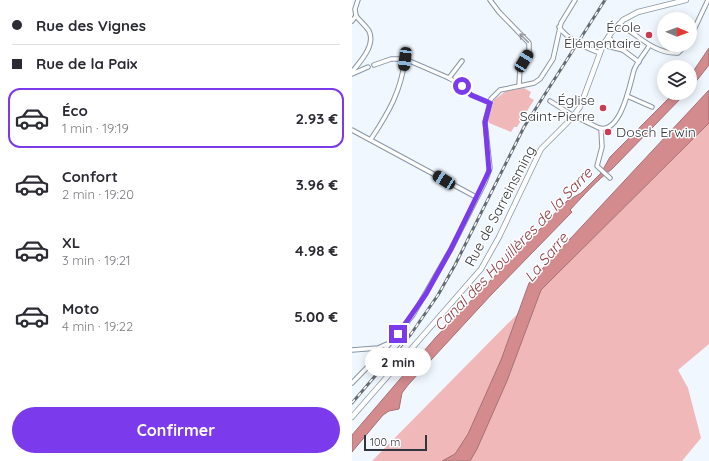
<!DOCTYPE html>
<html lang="fr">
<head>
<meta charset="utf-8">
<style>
	body { margin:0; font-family:Quicksand,sans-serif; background:#f7f7f7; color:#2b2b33; height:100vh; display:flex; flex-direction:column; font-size:15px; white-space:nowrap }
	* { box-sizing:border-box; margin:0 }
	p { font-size:13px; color:#7c7c81 }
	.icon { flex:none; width:22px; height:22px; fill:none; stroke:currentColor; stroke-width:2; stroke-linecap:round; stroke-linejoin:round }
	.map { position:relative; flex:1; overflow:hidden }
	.side { display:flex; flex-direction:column; background:#fff; width:352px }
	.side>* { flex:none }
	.top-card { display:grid; align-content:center; height:88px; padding:0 12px; background:#fff }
	.needle { width:26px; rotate:91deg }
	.buttons { position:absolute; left:305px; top:12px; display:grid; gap:8px }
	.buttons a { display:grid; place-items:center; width:40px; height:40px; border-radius:50%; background:#fff; box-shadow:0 2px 10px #0003; font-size:20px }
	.scale { position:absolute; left:12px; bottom:10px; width:63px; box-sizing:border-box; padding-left:4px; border:2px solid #30363d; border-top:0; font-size:11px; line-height:14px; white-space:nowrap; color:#30363d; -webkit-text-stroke:3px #fff; paint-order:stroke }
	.end { position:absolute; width:18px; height:18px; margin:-9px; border:5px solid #7c3aed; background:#fff; box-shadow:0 0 0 2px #fff }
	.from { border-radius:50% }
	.bubble { position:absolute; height:28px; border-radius:14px; background:#fff; box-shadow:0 2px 10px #0003; font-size:13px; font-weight:700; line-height:28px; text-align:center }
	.car { position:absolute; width:12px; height:24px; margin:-12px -6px; border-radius:5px; box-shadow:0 0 3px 1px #0007; background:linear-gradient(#222 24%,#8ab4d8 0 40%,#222 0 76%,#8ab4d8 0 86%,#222 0) }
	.top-card b { display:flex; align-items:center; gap:14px; height:38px; font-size:15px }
	.top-card b+b { border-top:1px solid #e1e1e2 }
	.top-card i { width:10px; height:10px; background:#2b2b33 }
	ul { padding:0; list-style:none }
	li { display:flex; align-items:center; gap:12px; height:60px; margin:0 8px 6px; padding:0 4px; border:2px solid transparent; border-radius:12px }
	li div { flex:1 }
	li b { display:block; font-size:15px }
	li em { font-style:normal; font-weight:700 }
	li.selected { border-color:#7c3aed }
	li>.icon { width:36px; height:36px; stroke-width:1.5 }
	.cta { display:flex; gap:8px; margin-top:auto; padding:8px 12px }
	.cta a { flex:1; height:46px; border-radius:24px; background:#7c3aed; color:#fff; font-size:16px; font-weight:700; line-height:46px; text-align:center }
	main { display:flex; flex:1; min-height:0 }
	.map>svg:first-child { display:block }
	.green { fill:#f0b8b9 }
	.water { fill:#d48b8e; stroke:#a37276 }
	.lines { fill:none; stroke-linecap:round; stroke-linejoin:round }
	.minor-casing { stroke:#8996a7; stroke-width:5.5 }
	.tertiary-casing { stroke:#8996a7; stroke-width:6 }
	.minor { stroke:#fff; stroke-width:3.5 }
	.tertiary { stroke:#fff; stroke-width:4.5 }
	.rail-casing { stroke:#656b72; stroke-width:3 }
	.rail { stroke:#fff; stroke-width:1.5; stroke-dasharray:4.5; stroke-linecap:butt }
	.oneway { stroke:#989a9e }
	.route { stroke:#7c3aed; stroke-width:5 }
	.poi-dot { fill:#cb3b51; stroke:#fff; stroke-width:1.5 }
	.labels { text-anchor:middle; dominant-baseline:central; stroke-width:3; stroke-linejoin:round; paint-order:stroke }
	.poi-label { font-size:14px; fill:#30363d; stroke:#fff; text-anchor:end }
	.street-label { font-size:14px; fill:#30363d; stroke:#fff }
	.water-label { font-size:15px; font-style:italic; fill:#8e363f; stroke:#fff }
</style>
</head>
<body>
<main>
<section class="side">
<div class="top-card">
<b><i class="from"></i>Rue des Vignes</b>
<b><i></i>Rue de la Paix</b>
</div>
<ul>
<li class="selected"><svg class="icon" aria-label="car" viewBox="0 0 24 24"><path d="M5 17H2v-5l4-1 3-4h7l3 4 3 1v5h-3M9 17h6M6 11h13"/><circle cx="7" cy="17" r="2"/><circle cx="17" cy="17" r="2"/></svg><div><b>Éco</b><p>1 min · 19:19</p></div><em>2.93 €</em></li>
<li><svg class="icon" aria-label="car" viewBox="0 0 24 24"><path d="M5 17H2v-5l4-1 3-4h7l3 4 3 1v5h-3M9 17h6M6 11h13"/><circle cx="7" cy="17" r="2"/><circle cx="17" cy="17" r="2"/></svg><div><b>Confort</b><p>2 min · 19:20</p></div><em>3.96 €</em></li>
<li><svg class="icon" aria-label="car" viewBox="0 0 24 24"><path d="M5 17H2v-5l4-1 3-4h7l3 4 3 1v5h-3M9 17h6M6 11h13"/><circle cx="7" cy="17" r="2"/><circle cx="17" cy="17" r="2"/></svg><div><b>XL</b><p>3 min · 19:21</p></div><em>4.98 €</em></li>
<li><svg class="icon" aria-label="car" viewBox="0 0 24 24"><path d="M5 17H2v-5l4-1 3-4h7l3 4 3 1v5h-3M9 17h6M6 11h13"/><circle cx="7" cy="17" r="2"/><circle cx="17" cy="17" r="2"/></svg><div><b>Moto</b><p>4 min · 19:22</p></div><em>5.00 €</em></li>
</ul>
<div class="cta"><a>Confirmer</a></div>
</section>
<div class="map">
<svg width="357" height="461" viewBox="0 0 357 461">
	<rect width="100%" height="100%" fill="#f1f7fe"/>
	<g class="green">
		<polygon points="172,88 179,92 177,97 182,100 165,127 162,127 159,132 137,123 136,121 142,100 154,91"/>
		<polygon points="357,120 357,344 326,370 336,388 349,438 330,461 20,461"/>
	</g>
	<g class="water">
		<polygon points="357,48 357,65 338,89 338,76"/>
		<polygon points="357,90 357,123 189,290 155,381 125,449 118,461 90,461 103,454 116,434 149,360 177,283"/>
		<path d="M322,93H334L260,169C244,181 232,195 218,210L220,212L139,295L56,385L50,393L47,409L37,411L31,415L0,452V435L84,337L215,201L229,193L249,173L258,157Z"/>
	</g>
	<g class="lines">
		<g class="minor-casing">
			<g id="minor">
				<polyline points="138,0 147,12 177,43 177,53 168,68 167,86"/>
				<polyline points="4,16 3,9 6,0"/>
				<polyline points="0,21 4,16"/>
				<path d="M267,24C286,35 302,54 326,53L334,45"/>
				<path d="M207,27C216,40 234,48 248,53"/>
				<polyline points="338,38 356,0"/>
				<polyline points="251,45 271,50 256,37"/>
				<polyline points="271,50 287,62"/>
				<polyline points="22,65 39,59 53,59 97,78 110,86 119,95 138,103"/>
				<path d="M0,72C8,62 24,45 17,31C14,26 8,21 4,16"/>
				<polyline points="0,74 16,67"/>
				<polyline points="97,78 110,61"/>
				<polyline points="275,96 300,107"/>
				<path d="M198,101L220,115L247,128C269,134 278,84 282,70C285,62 293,53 297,46"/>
				<polyline points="249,129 250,147 245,166 258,178"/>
				<polyline points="0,130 124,197"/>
				<path d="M19,139C37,112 49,91 53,59"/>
				<polyline points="0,350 26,348 35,344"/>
				<polyline points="0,383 34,348 61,315 99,249 133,182 138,168 133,122 139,99 148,90 182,83 188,79 201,59 209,23 223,0"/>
			</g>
		</g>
		<g class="tertiary-casing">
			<polyline id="tertiary" points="0,417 129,269 147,237 189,149 218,120 228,107 251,45 259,33 271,20 286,12 334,0"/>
		</g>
		<use href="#minor" class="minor"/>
		<use href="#tertiary" class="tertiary"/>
		<g class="rail-casing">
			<polyline id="rail" points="0,403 59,334 86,295 103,265 172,127 253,0"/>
		</g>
		<use href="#rail" class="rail"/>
	</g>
	<defs><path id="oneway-shaft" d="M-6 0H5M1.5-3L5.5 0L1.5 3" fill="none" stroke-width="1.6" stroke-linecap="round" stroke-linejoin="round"/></defs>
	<use class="oneway" href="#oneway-shaft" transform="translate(172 38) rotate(-135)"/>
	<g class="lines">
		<polyline class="route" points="46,334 74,294 99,249 137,171 133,122 138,103 119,95 110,86"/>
	</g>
	<g class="poi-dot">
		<circle cx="297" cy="35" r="4"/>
		<circle cx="251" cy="108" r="4"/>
		<circle cx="256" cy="132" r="4"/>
	</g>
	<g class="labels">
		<g class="poi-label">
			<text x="289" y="27">École<tspan x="289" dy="16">Élémentaire</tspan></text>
			<text x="243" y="100">Église<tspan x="243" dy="16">Saint-Pierre</tspan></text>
			<text x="264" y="132" text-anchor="start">Dosch Erwin</text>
		</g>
		<g class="street-label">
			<text transform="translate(148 206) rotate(-62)">Rue de Sarreinsming</text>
		</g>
		<g class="water-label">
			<text transform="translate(161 249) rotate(-46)">Canal des Houillères de la Sarre</text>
			<text transform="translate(194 257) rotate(-50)">La Sarre</text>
		</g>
	</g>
</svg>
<div class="buttons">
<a><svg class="needle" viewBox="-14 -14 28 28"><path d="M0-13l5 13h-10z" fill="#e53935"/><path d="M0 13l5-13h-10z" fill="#7c7c81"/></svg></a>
<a><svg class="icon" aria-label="layers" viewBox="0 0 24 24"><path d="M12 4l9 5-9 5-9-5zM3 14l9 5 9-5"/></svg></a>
</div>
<div class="scale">100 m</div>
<i class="end from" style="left:110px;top:86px"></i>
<i class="end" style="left:46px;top:334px"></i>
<div class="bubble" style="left:13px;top:348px;width:66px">2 min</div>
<i class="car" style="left:53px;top:59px;rotate:187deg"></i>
<i class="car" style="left:172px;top:61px;rotate:31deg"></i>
<i class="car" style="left:92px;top:180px;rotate:302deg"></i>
</div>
</main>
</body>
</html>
